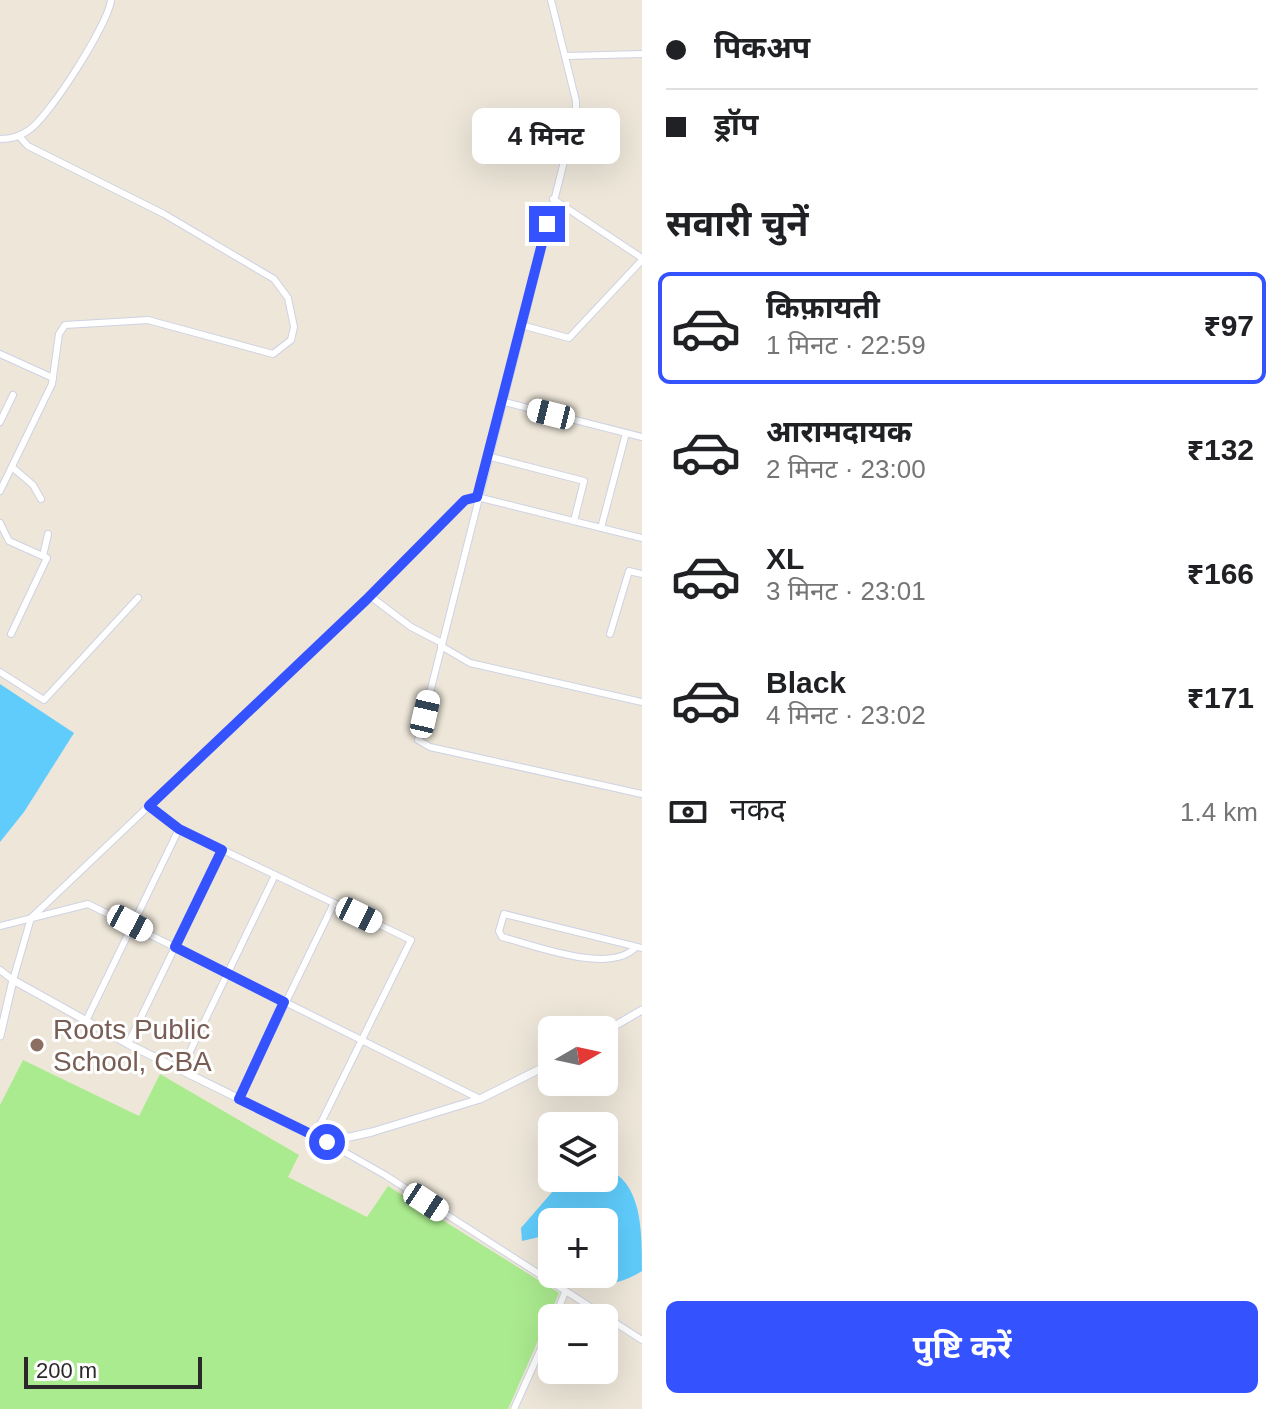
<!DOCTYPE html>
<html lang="hi">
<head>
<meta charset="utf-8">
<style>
	body { margin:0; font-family:Helvetica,"Noto Sans Devanagari",sans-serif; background:#f2f2f2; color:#202124; height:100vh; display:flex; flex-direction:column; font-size:30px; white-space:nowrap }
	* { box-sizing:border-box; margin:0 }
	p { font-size:26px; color:#757577 }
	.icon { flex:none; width:44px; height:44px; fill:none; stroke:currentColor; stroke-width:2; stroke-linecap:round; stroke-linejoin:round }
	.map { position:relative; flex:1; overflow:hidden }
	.sheet { display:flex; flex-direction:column; background:#fff; width:640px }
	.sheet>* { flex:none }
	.guide { display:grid; align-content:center; height:176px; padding:0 24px; background:#fff }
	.needle { width:52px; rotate:81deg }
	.buttons { position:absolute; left:538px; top:1016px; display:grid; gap:16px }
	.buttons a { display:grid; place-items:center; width:80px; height:80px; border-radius:12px; background:#fff; box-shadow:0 8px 32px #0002; font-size:40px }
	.scale { position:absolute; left:24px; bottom:20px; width:178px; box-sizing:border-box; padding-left:8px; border:4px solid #292929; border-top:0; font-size:22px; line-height:28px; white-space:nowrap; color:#292929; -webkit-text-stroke:6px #fff; paint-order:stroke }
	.end { position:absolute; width:36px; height:36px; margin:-18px; border:10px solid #3552ff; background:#fff; box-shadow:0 0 0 4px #fff }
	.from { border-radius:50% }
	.bubble { position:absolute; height:56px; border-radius:12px; background:#fff; box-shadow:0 8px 32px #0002; font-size:26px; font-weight:700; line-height:56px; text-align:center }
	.car { position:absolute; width:24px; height:48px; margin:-24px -12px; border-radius:10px; box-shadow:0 0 6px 2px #0007; background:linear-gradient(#fff 24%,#345 0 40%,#fff 0 76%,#345 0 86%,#fff 0) }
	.guide b { display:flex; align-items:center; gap:28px; height:76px; font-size:30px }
	.guide b+b { border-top:2px solid #e0e0e0 }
	.guide i { width:20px; height:20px; background:#202124 }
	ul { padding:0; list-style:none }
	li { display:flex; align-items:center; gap:24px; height:112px; margin:0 16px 12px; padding:0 8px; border:4px solid transparent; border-radius:12px }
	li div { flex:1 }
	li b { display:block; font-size:30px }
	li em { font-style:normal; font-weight:700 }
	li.active { border-color:#3552ff }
	li>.icon { width:72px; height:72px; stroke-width:1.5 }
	h2 { padding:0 24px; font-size:36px; line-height:96px }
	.pay { display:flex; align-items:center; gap:20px; height:88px; padding:0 24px; font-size:30px }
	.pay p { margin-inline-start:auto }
	.primary-button { display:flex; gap:16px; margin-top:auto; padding:16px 24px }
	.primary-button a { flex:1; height:92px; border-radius:12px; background:#3552ff; color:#fff; font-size:32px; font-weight:700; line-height:92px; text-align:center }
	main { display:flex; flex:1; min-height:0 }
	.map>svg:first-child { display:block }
	.green { fill:#abeb8f }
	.water { fill:#60ccfc }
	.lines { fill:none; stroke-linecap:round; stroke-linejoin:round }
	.minor-casing { stroke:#ced2e4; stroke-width:8 }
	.tertiary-casing { stroke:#ced2e4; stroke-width:9 }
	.minor { stroke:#fff; stroke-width:6 }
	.tertiary { stroke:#fff; stroke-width:7 }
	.route { stroke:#3552ff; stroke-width:10 }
	.education-dot { fill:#8d6e63; stroke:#fff; stroke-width:3 }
	.labels { text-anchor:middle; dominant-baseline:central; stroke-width:6; stroke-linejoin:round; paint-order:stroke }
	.education-label { font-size:28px; fill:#785e54; stroke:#fff; text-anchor:start }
</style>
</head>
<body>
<main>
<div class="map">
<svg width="642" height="1409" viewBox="0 0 642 1409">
	<rect width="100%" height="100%" fill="#ede6d9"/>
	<polygon class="green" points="23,1060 139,1116 160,1074 299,1155 288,1177 367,1217 388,1186 559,1293 508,1409 0,1409 0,1105"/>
	<g class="water">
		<polygon points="0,684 74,733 24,812 0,842"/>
		<path d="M604,1167C642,1182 642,1228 642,1271C621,1285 592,1290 571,1274H604V1222H552V1234L522,1241L521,1228L560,1183L566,1178H604Z"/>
	</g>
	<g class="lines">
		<g class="minor-casing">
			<g id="minor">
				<polyline points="551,0 576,101 576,114 418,740 430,747 642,794"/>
				<polyline points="566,56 642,54"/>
				<path d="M0,139C10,139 21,136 29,130C49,117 109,23 111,0"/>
				<polyline points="553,199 642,258"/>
				<polyline points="521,325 569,338 642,260"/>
				<polyline points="0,354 53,378"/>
				<polyline points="501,401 642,437"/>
				<polyline points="0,422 13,395"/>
				<polyline points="487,456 584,481 574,521"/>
				<polyline points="12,467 33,485 41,499"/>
				<polyline points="0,491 52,384 59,334 65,325 148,320 273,354 291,340 294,327 288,298 274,279 164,214 28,146 19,136"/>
				<polyline points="0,523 9,541 47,558 11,634"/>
				<polyline points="601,528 626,433"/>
				<polyline points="43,556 48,534"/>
				<polyline points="370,596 411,627 442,643"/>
				<polyline points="610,634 629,571 642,574"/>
				<polyline points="441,646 470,663 642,702"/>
				<polyline points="0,672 44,700 138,598"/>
				<polyline points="149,806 179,829 411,940 314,1137"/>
				<polyline points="0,926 88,904 480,1099"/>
				<path d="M636,947C610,975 536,946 502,937L499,931L504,914L642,948"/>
				<polyline points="0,970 13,980 31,918 366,600 465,500 477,497 642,538"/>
				<polyline points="86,1021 179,829"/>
				<polyline points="128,1044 222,850"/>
				<polyline points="181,1070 275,875"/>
				<polyline points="239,1099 334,903"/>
				<polyline points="327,1142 385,1175 642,1340"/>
				<polyline points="555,1318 565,1292"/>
				<polyline points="514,1409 552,1324"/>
			</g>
		</g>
		<g class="tertiary-casing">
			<g id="tertiary">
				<polyline points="604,1032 642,1010"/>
				<polyline points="0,1036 13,980 128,1044 327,1142 372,1132 480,1099 552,1063"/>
			</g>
		</g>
		<use href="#minor" class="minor"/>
		<use href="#tertiary" class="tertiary"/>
	</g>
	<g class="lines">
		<polyline class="route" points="327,1142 239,1099 284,1002 175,947 222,850 179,829 149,806 366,600 465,500 477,497 547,224"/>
	</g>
	<circle class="education-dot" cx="37" cy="1045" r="8"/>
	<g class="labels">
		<g class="education-label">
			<text x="53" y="1029">Roots Public<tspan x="53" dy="32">School, CBA</tspan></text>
		</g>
	</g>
</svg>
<div class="buttons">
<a><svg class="needle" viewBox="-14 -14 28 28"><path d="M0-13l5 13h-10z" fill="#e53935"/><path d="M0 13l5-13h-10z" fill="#757577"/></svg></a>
<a><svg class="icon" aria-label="layers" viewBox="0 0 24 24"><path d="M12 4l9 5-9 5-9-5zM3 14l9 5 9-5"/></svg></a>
<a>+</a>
<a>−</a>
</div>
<div class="scale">200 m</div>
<i class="end from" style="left:327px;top:1142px"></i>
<i class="end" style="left:547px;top:224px"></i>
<div class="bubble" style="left:472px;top:108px;width:148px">4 मिनट</div>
<i class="car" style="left:551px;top:414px;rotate:284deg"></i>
<i class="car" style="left:425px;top:714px;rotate:13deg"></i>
<i class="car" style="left:359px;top:915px;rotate:116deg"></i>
<i class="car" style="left:130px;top:923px;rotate:118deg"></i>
<i class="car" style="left:426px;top:1202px;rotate:123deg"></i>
</div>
<section class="sheet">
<div class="guide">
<b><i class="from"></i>पिकअप</b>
<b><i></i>ड्रॉप</b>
</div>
<h2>सवारी चुनें</h2>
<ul>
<li class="active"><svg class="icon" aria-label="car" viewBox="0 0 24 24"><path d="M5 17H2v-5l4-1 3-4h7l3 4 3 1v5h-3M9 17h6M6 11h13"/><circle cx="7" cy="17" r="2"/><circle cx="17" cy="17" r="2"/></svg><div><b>किफ़ायती</b><p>1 मिनट · 22:59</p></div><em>₹97</em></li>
<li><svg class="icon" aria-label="car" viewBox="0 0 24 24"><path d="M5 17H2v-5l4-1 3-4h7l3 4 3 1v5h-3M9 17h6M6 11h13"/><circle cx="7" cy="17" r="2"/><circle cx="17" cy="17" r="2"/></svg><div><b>आरामदायक</b><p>2 मिनट · 23:00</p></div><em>₹132</em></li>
<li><svg class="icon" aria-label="car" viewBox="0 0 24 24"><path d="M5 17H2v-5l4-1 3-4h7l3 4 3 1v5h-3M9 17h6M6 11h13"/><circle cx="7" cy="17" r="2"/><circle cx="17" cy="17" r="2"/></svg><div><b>XL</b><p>3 मिनट · 23:01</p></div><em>₹166</em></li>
<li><svg class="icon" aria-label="car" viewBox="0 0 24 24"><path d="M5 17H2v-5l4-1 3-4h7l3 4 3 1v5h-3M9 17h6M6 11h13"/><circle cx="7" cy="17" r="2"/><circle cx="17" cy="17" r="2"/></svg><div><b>Black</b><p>4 मिनट · 23:02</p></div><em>₹171</em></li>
</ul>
<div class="pay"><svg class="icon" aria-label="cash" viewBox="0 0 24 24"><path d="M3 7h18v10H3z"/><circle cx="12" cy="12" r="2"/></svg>नकद<p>1.4 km</p></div>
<div class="primary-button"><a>पुष्टि करें</a></div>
</section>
</main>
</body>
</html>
